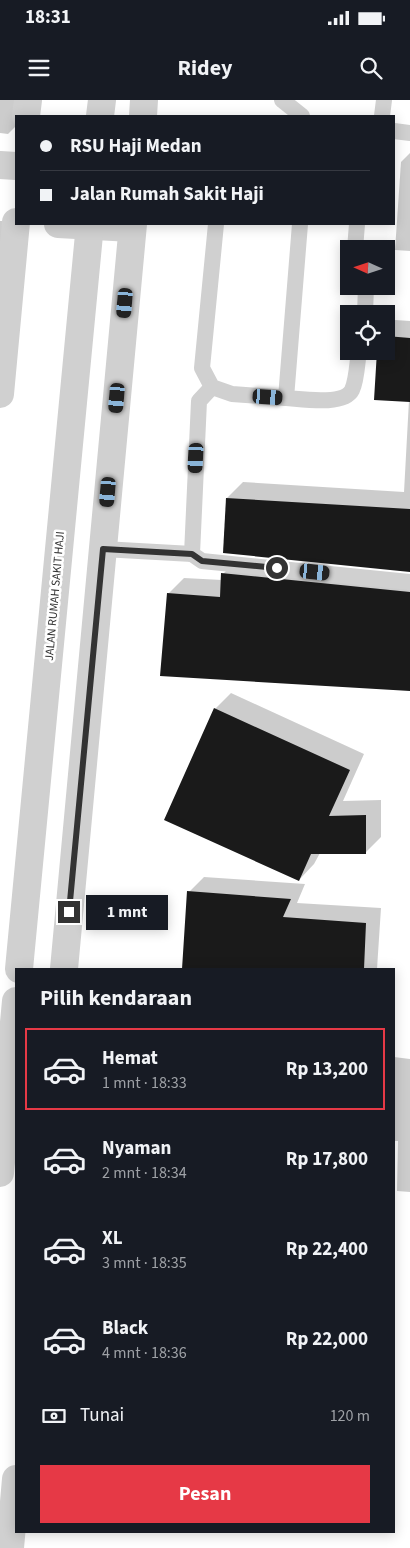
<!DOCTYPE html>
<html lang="id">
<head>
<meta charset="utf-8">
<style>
	body { margin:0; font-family:"Source Sans 3",sans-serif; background:#20242c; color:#f1f3f6; height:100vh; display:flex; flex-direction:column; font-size:19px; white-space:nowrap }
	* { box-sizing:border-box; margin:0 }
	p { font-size:16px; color:#9ea1a6 }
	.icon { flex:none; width:28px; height:28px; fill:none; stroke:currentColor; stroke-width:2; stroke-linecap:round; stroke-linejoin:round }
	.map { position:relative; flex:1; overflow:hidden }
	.side { position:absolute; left:15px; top:868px; width:380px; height:565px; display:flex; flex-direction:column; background:#171b24; border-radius:0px; box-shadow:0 2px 12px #0003 }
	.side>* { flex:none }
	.banner { position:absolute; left:15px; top:15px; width:380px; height:110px; border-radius:0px; box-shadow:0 2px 12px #0003; display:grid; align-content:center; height:110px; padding:0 25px; background:#171b24 }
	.needle { width:32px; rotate:273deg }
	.buttons { position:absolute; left:340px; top:140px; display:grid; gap:10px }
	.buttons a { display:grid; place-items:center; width:55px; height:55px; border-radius:0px; background:#171b24; box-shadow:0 2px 12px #0003; font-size:25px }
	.end { position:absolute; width:22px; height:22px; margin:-11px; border:6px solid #333; background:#fff; box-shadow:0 0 0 2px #fff }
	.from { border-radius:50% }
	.bubble { position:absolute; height:35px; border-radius:0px; background:#171b24; box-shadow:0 2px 12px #0003; font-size:16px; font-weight:700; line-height:35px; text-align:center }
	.car { position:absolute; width:15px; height:30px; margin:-15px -8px; border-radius:6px; box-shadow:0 0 4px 1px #0007; background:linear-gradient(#222 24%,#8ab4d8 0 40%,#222 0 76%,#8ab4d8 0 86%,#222 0) }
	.banner b { display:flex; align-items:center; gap:18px; height:48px; font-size:19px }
	.banner b+b { border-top:1px solid #363941 }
	.banner i { width:12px; height:12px; background:#f1f3f6 }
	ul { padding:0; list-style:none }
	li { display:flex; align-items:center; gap:15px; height:82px; margin:0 10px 8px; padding:0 15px; border:2px solid transparent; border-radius:0px }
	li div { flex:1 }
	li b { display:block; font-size:19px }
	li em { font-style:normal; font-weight:700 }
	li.selected { border-color:#e63946 }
	li>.icon { width:45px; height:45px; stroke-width:1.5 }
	h2 { padding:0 25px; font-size:22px; line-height:60px }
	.pay { display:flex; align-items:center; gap:12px; height:55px; padding:0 25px; font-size:19px }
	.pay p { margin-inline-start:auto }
	.cta { display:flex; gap:10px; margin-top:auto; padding:10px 25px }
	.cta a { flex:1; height:58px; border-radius:0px; background:#e63946; color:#fff; font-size:20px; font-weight:700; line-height:58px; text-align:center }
	.status { display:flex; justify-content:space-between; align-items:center; height:35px; padding:0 25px; background:#171b24; direction:ltr }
	.status svg { height:14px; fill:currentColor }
	header { display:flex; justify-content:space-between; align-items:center; height:65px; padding:0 25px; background:#171b24; font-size:22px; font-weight:700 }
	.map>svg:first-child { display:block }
	.shadow { fill:#0003 }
	.building { fill:#1a1a1a }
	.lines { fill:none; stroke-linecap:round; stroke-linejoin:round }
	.lane { stroke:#d0d0d0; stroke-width:16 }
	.street { stroke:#d0d0d0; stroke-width:28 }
	.route { stroke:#333; stroke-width:6 }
	.labels { text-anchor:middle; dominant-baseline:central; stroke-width:5; stroke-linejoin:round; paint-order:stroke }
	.street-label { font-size:12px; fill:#333; stroke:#fff }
</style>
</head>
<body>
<div class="status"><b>18:31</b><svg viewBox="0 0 49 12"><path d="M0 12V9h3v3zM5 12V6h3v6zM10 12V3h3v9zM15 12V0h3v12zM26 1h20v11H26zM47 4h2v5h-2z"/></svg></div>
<header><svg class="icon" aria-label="menu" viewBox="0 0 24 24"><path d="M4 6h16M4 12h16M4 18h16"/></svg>Ridey<svg class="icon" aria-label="search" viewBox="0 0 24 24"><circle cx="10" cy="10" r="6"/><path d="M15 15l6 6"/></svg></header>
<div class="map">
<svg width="410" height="1448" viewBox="0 0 410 1448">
	<rect width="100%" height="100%" fill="#fff"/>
	<g class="shadow">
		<polygon points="0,0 21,0 16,26 8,34 0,33"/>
		<polygon points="410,53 410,151 395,150 401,62"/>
		<polygon points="0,121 8,121 0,170"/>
		<polygon points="395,220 410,221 410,471 224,452 227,398 243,382 404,392 409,300 386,251 386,230"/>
		<polygon points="239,458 410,475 410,590 168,494 184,478 222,480 223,474"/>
		<polygon points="231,593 364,654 343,701 381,700 381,737 366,752 320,753 314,764 299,780 215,609"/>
		<polygon points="204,777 305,784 297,803 381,808 377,869 183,869 189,792"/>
		<polygon points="394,957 410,959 410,1092 397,1091 398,1041 394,1041"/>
	</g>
	<g class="building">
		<polygon points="386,236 410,238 410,302 374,300 377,251 386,251"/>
		<polygon points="226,398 410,409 410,472 223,453"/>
		<polygon points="221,473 410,492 410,591 160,576 167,493 220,497"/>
		<polygon points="214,608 350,670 329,716 366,715 366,754 311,754 299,781 164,720"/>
		<polygon points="187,791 291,799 283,817 366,823 364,869 182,869"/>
	</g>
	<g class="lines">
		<g class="lane">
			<polyline points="282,0 302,16"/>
			<polyline points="382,16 384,0"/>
			<polyline points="394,31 410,33"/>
			<polyline points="216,124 202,268 212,287 232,294 286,298"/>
			<path d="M300,124L286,298C302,299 344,306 352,290C357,279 357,263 359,251"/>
			<polyline points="355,149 357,124"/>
			<polyline points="365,214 366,186"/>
			<polyline points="212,287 199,301 192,454 202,461 410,482"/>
			<polyline points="103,449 192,454"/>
		</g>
		<g class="street">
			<polyline points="26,16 28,0"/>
			<polyline points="100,16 102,0"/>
			<polyline points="143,16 144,0"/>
			<polyline points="0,65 16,66"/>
			<polyline points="58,124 132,128"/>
			<polyline points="0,294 16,122"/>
			<polyline points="19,869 90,124"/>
			<polyline points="64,869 133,124"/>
			<polyline points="0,1073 16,901"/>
			<polyline points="10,1448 16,1379"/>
		</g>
	</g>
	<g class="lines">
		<polyline class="route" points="69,812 103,449 192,454 202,461 277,468"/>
	</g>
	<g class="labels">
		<g class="street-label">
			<text transform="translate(55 496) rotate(-85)">JALAN RUMAH SAKIT HAJI</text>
		</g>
	</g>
</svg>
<div class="buttons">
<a><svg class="needle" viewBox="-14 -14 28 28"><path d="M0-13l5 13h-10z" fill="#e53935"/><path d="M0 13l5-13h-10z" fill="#9ea1a6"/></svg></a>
<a><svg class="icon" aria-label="locate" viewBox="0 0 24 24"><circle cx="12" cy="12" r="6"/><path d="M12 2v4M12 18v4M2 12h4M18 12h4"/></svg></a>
</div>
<i class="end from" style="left:277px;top:468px"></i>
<i class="end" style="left:69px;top:812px"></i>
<div class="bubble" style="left:86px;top:795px;width:82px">1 mnt</div>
<i class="car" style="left:125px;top:203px;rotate:185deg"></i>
<i class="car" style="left:268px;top:297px;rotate:94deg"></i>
<i class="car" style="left:117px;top:298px;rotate:185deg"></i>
<i class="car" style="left:196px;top:358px;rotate:183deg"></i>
<i class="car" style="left:108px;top:392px;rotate:185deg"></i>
<i class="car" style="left:315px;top:472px;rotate:96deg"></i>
<div class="banner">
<b><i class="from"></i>RSU Haji Medan</b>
<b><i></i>Jalan Rumah Sakit Haji</b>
</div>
<section class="side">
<h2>Pilih kendaraan</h2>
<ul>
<li class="selected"><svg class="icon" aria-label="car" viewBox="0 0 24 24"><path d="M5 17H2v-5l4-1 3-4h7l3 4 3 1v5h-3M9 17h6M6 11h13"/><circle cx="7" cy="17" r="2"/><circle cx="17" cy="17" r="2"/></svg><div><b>Hemat</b><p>1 mnt · 18:33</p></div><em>Rp 13,200</em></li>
<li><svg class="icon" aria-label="car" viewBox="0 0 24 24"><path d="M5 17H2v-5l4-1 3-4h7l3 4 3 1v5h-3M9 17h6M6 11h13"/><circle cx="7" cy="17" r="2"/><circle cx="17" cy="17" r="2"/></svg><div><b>Nyaman</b><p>2 mnt · 18:34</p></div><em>Rp 17,800</em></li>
<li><svg class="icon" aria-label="car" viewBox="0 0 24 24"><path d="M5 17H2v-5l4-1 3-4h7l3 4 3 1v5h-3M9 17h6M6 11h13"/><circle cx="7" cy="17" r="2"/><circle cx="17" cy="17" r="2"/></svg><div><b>XL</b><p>3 mnt · 18:35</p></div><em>Rp 22,400</em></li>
<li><svg class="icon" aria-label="car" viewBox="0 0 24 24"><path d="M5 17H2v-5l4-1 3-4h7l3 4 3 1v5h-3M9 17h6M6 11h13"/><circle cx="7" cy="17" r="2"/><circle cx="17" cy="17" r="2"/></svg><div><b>Black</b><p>4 mnt · 18:36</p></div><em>Rp 22,000</em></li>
</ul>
<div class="pay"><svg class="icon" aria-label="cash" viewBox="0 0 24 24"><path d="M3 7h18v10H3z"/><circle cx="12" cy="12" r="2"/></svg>Tunai<p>120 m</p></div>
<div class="cta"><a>Pesan</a></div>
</section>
</div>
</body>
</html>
